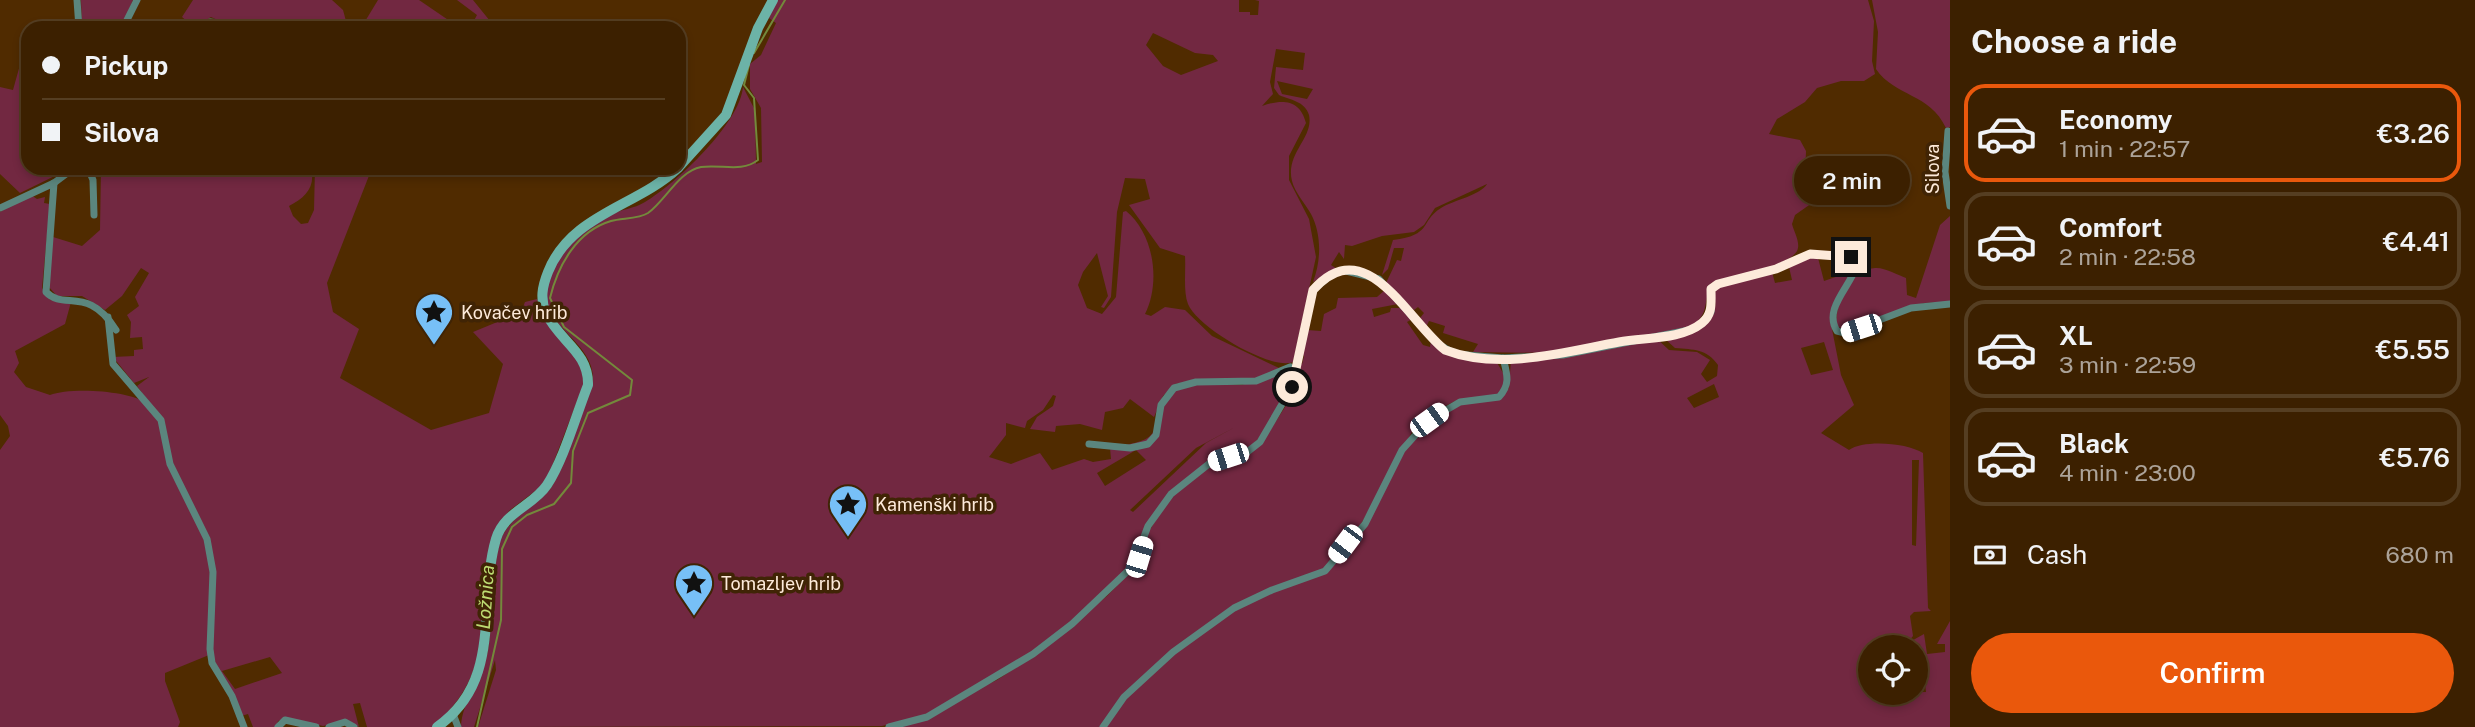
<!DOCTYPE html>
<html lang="en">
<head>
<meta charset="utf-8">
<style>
	body { margin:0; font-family:"Public Sans",sans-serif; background:#43280a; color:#f1f3f6; height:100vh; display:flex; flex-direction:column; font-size:26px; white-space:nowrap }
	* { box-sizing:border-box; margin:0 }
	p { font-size:23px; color:#aca399 }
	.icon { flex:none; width:38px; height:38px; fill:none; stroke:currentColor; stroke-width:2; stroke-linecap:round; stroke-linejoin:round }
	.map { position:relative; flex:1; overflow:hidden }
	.side { display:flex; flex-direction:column; background:#3c2000; width:525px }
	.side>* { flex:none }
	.hud { position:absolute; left:21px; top:21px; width:665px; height:154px; border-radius:21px; box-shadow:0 4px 10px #0003,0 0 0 2px #553e22; display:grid; align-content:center; height:154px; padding:0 21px; background:#3c2000 }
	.controls { position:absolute; left:1858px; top:635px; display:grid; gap:14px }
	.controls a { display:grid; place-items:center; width:70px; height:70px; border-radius:50%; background:#3c2000; box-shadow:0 4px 10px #0003,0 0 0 2px #553e22; font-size:35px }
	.end { position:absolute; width:32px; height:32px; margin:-16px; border:9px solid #fdeada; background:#111; box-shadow:0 0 0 4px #111 }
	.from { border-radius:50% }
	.bubble { position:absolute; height:49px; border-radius:24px; background:#3c2000; box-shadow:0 4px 10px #0003,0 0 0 2px #553e22; font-size:23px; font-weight:600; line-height:49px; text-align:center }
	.car { position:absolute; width:21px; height:42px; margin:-21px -10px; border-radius:9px; box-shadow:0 0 5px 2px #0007; background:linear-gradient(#fff 24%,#345 0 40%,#fff 0 76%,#345 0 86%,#fff 0) }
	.hud b { display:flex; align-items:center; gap:24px; height:66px; font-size:26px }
	.hud b+b { border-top:2px solid #553e22 }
	.hud i { width:18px; height:18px; background:#f1f3f6 }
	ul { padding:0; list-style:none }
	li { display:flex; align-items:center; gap:21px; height:98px; margin:0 14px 10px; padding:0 7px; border:4px solid #553e22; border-radius:21px }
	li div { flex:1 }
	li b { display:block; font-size:26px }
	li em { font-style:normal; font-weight:600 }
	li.current { border-color:#ea580c }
	li>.icon { width:63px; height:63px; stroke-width:1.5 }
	h2 { padding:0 21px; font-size:32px; line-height:84px }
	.pay { display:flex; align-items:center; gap:18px; height:77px; padding:0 21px; font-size:26px }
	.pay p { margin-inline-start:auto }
	.action { display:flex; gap:14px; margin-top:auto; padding:14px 21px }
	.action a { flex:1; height:80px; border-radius:42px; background:#ea580c; color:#fff; font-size:28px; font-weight:600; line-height:80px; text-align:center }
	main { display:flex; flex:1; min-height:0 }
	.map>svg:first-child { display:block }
	.green { fill:#722841; fill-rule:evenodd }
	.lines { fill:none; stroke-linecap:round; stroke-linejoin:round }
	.stream { stroke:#73893b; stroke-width:2 }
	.street { stroke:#5b867e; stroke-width:7 }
	.secondary { stroke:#6cb3a7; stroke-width:10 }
	.route { stroke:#fdeada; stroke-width:9 }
	.labels { text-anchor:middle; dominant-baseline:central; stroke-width:7; stroke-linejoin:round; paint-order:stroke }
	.street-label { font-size:18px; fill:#fdeada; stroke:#402405 }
	.poi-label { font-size:18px; fill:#fdeada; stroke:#402405; text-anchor:start }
	.water-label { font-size:19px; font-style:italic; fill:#bddc72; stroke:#402405 }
</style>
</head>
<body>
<main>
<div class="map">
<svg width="1950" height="727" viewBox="0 0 1950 727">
	<rect width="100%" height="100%" fill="#502b00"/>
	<g class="green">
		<polygon points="81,0 133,0 121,28 82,28"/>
		<polygon points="193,0 332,0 343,10 346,21 360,28 235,28 211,17 194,27 182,17"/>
		<polygon points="378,0 419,0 460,28 361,28"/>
		<polygon points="457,0 473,0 490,21 503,28 470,28 477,15"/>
		<path d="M777,0H1239V12H1250V15H1258L1259,1L1255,0H1868L1874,21L1872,61L1875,74L1864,81H1841L1817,88L1805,102L1777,119L1769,134L1800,140L1806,151L1805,176H1817L1825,182L1822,196L1795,215L1792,224C1794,232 1801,243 1797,251C1788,267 1730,277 1711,283C1703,303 1710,315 1689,328L1557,353L1473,352L1478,344L1443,333L1445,326L1429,321L1426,327L1420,318L1424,313L1418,307L1414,310L1386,283L1397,260L1401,261L1404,248H1394L1388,269L1382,275L1393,240C1433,235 1419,222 1441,208C1454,200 1481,195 1487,184L1435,208L1424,225L1414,232L1382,236L1352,246L1345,245L1344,259L1339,252L1331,265L1337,269L1313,282C1321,261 1322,235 1311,214C1305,203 1295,193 1292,181C1285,153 1314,138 1309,115C1305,101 1290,100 1279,95L1274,88L1276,67L1303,70L1305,53L1276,49L1270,82L1273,94L1262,106C1282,99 1300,99 1306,123L1289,156V180L1309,219L1316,257L1293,362C1271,371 1197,327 1188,304C1183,291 1186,270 1185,256L1160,248L1129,205L1150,199L1145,179L1125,178L1117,212L1111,297L1104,308L1101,307L1108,296L1097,253L1083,272L1078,285L1087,308L1102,314L1116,297L1123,212L1126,211C1154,234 1161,282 1145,314L1151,316L1165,307L1185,310L1212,336L1279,368L1257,379L1197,380L1175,384L1163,396L1154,417L1130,399L1123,408L1105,412L1102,430L1080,424L1056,426L1055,432L1030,429L1037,417L1053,406L1056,396L1053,395L1043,410L1027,421L1025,428L1006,423V435L989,457L1011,464L1040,453L1052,470L1084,459L1093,462L1111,459L1110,448C1159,439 1151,440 1168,395L1191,383L1242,385L1284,371L1292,375L1267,430L1249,448L1206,463L1170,492L1159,506L1133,563L1086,610L1031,652L927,714L882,726L478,727L496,670L495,660L474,727H461C462,700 483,678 488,650C494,615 491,576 500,541C510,516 534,508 551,488C557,481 592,388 593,379C594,334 518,321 556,264C561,257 565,248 571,242C580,232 598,221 610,215C621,209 634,209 645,202C676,184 740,123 743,87L755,110L756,164L762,162L761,108L750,89V64L761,55L776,23L769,18ZM1153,33L1195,53L1213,55L1218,61L1181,75L1163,66L1146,45ZM1277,81L1313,89L1307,99L1282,94ZM1237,426L1206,443L1133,512L1130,510L1196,448ZM1136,450L1146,460L1105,486L1097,473Z"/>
		<path d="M1872,0H1950V127L1946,128C1930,93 1895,97 1876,69L1878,32Z"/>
		<polygon points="28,36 28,69 21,69 20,76 27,77 28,70 28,168 71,168 20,193 0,174 0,87 13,90"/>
		<path d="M101,168H168L205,177L206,168H311C316,187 305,198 289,206L293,216L301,224L308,223L314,210L315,168H372L327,283L333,312L359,329L340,378L431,430L489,413L503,364L473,332L512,316L519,318L525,302L537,299L540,308L580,360L584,383L549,474L539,488L510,510L496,527C474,602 502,670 432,727H367L360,703L353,704L359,727L348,720L323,726L287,718L278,721L276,727H253L248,714L241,716L209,655L165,673V681L180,722L178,727H0V450L10,436L8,426L0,415V212L31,195L37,199L45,197L44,203L50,204L42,288L50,300L71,302L65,324L15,351L19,363L14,372L26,387L50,395C70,387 130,390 148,404C155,410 160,419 166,425L137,386L149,377L134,383L113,357L134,356V350L143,349L142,337L130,338L131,322L127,315L139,306L135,297L149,273L141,268L122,296L105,310L82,296H57L48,286L53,237L82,246L100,230ZM270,657L282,673L235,689L222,671Z"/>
		<path d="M1950,216V302L1924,303L1845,330L1836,326C1836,303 1848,270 1875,268C1884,267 1898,275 1906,278L1907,295L1916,298L1940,225Z"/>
		<path d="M1810,258H1818L1824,281L1853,271L1831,324L1841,375L1854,405L1821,433L1849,450C1864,439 1908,443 1923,453L1928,608L1931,611L1914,612L1910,616L1913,636L1904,647L1871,648V693L1926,692L1920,644L1912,643L1910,648L1905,647L1906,644L1924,634L1927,654L1945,652V644H1937L1950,621V727H898L997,680L1032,657L1107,596L1138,564L1148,533L1168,500L1201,470L1262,443L1287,404L1298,365L1302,364L1304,356L1301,353L1307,330L1321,331L1324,314L1336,308L1338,298L1377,297L1386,289L1398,304L1372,309L1374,317L1390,312L1391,308H1403L1414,318L1407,322L1423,345L1430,347L1431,340C1447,359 1473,358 1496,361L1506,378L1501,392L1494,397L1455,401L1436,411L1412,432L1361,524L1342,546L1367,524L1398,460L1425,425L1456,405L1501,398L1509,388L1511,359L1656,338L1669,350L1697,352L1710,360L1701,374L1707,382L1717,376L1718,365C1706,348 1694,350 1675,348L1665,339C1683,333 1711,332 1715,308C1716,300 1713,294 1717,287L1772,272L1775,283L1792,280L1789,267ZM1824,342L1833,370L1811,375L1801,348ZM1714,384L1719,397L1694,408L1687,398ZM1912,460H1919L1916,546L1912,545Z"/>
	</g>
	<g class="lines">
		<g class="stream">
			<polyline points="754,53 785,0"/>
			<path d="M477,727L501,620L502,549L512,527L527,515L554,504L571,483L573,451L588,413L630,395L632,380L564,327L550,298C558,265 577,231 611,221C622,218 639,219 648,213C665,201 679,171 701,167C722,164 741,173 758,160L754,98L744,85L749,65"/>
		</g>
		<g class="street">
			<polyline points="77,0 79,28"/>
			<polyline points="123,28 137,0"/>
			<polyline points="198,28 210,22 219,23"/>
			<polyline points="1948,131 1945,172 1950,206"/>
			<polyline points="88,168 93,180 94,215"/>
			<path d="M54,183L46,292C64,311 88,285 116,330"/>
			<polyline points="0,208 54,183 74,168"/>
			<polyline points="108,317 113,364 161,420 170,464 207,539 213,572 210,649 212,663 232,696 244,727"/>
			<polyline points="1089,444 1130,448 1148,444 1156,435 1161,405 1174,388 1196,382 1256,381 1290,367"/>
			<polyline points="453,714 458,727"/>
			<polyline points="278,727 285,720 316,727"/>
			<polyline points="329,727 345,722 354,727"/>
			<path d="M889,727L927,717L1033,654L1072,624L1133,566L1148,526L1171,494L1210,463L1246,453L1260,442L1292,387L1313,290L1332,274L1342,270L1379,279L1435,342L1455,354L1503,358L1563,355L1689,330L1700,325L1711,312V289L1718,284L1776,269L1810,254L1851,257L1856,267C1850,287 1823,309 1837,331L1845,333L1911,308L1950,304"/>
			<path d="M1103,727L1124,697L1173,652L1234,608L1272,590L1325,571L1365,524L1402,450L1429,420L1460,402L1499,397C1511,384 1507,374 1503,358"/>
		</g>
		<g class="secondary">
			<polyline points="679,167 726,115 758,28 773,0"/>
			<path d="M437,727C504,680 477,604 496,539C504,512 533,506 547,485C564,459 576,415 588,385C589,352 559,341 546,313C540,299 542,287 548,272C571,214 636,207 678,168"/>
		</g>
	</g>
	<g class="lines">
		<path class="route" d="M1292,387L1313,290C1366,230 1408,321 1445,350C1500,371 1564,352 1619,342C1645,337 1681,340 1702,323C1713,314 1711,303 1711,289L1718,284L1776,269L1810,254L1851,257"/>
	</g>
	<defs>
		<g id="sight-pin" transform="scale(2.0125)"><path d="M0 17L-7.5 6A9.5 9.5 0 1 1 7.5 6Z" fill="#77c0f7" stroke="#402405"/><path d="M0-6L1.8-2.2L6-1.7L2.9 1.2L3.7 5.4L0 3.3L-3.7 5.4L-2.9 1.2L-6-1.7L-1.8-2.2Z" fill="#111"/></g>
	</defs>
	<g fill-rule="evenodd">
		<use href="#sight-pin" x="434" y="312"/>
		<use href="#sight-pin" x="848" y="504"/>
		<use href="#sight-pin" x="694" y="583"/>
	</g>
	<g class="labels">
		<g class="street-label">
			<text transform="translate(1932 169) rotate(-90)">Silova</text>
		</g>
		<g class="poi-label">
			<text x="461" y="312">Kovačev hrib</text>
			<text x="875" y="504">Kamenški hrib</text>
			<text x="721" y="583">Tomazljev hrib</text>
		</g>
		<g class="water-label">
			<text transform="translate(485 597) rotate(-86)">Ložnica</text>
		</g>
	</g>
</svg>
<div class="controls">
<a><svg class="icon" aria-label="locate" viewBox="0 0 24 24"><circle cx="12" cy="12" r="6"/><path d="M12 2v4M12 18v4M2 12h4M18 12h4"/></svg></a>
</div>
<i class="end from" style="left:1292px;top:387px"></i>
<i class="end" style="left:1851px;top:257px"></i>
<div class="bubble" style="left:1794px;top:156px;width:116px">2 min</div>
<i class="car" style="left:1861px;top:328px;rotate:252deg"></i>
<i class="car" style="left:1429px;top:420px;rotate:54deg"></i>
<i class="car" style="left:1228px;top:457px;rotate:252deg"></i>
<i class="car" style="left:1345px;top:544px;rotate:217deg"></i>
<i class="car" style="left:1139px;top:557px;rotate:17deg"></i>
<div class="hud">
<b><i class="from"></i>Pickup</b>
<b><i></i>Silova</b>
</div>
</div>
<section class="side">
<h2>Choose a ride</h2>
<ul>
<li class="current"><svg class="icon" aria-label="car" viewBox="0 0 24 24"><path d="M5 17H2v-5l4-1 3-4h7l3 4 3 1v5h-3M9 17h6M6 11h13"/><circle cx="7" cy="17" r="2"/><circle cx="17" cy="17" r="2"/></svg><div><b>Economy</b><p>1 min · 22:57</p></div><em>€3.26</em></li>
<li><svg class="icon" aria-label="car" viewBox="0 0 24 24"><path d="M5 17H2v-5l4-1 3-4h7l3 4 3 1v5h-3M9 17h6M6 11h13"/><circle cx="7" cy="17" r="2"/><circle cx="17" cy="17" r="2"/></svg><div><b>Comfort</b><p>2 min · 22:58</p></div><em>€4.41</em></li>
<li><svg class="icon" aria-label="car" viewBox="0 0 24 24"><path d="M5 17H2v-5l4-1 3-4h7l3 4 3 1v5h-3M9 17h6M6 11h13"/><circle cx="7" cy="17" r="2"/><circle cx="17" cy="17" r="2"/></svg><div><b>XL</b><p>3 min · 22:59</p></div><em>€5.55</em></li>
<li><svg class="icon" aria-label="car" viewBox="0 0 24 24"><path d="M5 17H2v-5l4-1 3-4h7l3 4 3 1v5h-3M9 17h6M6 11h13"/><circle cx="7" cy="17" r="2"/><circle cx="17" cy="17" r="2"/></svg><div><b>Black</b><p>4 min · 23:00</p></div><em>€5.76</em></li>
</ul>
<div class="pay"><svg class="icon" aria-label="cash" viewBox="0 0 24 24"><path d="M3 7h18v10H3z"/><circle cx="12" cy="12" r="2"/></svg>Cash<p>680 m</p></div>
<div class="action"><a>Confirm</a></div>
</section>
</main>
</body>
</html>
